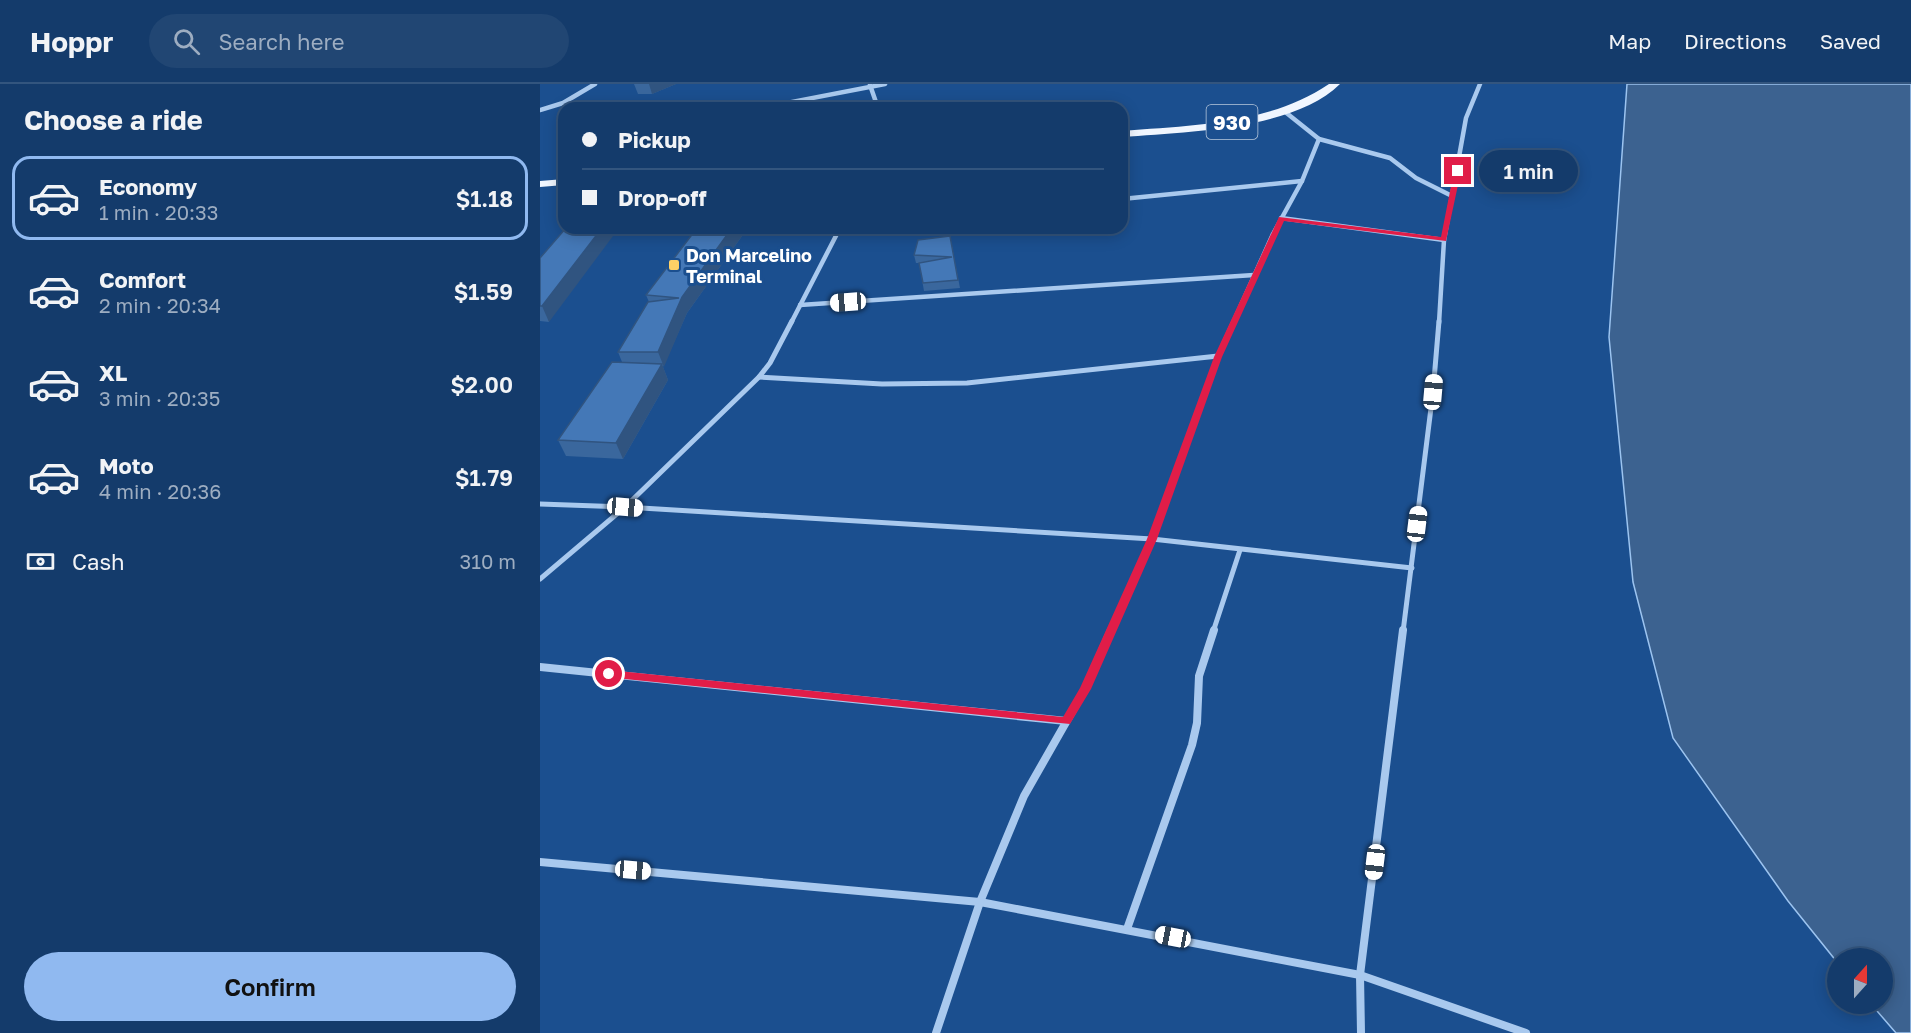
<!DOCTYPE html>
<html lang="en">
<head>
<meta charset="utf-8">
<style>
	body { margin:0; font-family:"Golos Text",sans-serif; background:#214673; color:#f1f3f6; height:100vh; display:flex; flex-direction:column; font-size:22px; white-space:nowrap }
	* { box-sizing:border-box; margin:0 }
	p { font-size:20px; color:#9dadc1 }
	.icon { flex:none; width:33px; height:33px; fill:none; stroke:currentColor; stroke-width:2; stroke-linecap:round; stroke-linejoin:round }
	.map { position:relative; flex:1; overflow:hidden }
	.drawer { display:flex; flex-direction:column; background:#143b6b; width:540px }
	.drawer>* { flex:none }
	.guide { position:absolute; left:18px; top:18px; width:570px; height:132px; border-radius:18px; box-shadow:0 3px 15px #0003,0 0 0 2px #33557e; display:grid; align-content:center; height:132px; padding:0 24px; background:#143b6b }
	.needle { width:39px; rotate:21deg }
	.controls { position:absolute; left:1287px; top:864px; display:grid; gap:12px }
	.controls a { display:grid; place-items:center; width:66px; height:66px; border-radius:50%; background:#143b6b; box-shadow:0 3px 15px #0003,0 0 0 2px #33557e; font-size:30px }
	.end { position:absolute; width:27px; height:27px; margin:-14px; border:8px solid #e11d48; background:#fff; box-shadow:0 0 0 3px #fff }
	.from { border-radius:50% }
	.bubble { position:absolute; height:42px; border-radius:21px; background:#143b6b; box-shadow:0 3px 15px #0003,0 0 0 2px #33557e; font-size:20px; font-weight:600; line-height:42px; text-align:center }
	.car { position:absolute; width:18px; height:36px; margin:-18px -9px; border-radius:8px; box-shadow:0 0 4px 2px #0007; background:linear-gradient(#fff 24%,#345 0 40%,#fff 0 76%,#345 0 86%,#fff 0) }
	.guide b { display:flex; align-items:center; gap:21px; height:57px; font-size:22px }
	.guide b+b { border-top:2px solid #33557e }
	.guide i { width:15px; height:15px; background:#f1f3f6 }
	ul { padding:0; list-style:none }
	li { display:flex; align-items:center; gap:18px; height:84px; margin:0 12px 9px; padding:0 12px; border:3px solid transparent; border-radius:18px }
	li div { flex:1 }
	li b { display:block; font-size:22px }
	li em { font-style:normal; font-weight:600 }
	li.active { border-color:#90b9f0 }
	li>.icon { width:54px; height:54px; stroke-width:1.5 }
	h2 { padding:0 24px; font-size:27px; line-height:72px }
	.pay { display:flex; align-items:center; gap:15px; height:66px; padding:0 24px; font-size:22px }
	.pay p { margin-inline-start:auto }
	.cta { display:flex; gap:12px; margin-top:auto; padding:12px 24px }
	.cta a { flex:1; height:69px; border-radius:36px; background:#90b9f0; color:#111; font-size:24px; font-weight:600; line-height:69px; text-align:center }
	header { display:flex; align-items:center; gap:36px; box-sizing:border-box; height:84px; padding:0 30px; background:#143b6b; border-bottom:2px solid #33557e }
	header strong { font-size:28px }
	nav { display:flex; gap:33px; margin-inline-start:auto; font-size:21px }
	.search { width:420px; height:54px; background:#214673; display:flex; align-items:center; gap:15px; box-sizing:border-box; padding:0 21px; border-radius:33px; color:#9dadc1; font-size:22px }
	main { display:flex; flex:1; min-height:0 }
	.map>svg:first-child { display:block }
	.water { fill:#3c6290; stroke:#9cc4f0; stroke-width:1.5 }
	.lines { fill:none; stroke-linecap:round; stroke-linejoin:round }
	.minor-far2 { stroke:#a9c9ee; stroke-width:4.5 }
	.minor-far1 { stroke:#a9c9ee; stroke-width:5 }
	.minor { stroke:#a9c9ee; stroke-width:8 }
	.primary { fill:#f0f6ff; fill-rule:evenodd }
	.wall { fill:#3a679d }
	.shaded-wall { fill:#305480 }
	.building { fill:#4478b7; stroke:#305480; stroke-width:1.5 }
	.route { fill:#e11d48 }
	.poi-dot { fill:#ffd166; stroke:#1b4f8f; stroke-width:2 }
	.labels { text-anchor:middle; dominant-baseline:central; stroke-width:6; stroke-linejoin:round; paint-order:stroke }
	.far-poi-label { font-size:18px; font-weight:bold; fill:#fff; stroke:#1b4f8f; text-anchor:start }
	.shield { fill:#1b4f8f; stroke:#bbcadd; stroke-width:1.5 }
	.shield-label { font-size:20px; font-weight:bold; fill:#fff }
</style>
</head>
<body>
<header>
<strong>Hoppr</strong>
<div class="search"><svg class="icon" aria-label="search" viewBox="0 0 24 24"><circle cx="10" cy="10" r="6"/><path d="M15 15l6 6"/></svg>Search here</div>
<nav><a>Map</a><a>Directions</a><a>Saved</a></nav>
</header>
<main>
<section class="drawer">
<h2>Choose a ride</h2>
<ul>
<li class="active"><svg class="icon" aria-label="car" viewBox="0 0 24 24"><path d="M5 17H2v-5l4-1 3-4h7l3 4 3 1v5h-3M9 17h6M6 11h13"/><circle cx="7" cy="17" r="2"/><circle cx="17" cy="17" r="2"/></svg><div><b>Economy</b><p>1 min · 20:33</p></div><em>$1.18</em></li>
<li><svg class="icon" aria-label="car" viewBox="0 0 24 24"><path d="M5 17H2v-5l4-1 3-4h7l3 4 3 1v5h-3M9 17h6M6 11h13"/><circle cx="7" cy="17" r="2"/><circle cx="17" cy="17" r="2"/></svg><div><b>Comfort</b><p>2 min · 20:34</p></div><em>$1.59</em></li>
<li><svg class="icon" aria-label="car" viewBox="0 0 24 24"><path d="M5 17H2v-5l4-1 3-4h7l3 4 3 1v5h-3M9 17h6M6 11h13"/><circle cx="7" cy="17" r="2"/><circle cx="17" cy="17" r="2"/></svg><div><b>XL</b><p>3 min · 20:35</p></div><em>$2.00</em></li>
<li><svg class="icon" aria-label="car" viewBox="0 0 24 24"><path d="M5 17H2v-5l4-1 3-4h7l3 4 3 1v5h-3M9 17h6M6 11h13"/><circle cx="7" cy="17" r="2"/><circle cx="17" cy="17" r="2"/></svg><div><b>Moto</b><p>4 min · 20:36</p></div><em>$1.79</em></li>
</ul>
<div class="pay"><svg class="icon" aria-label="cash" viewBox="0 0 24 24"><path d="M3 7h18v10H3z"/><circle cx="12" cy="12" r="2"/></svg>Cash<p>310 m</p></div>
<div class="cta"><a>Confirm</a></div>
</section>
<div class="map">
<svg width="1371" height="949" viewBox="0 0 1371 949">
	<rect width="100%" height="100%" fill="#1b4f8f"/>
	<polygon class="water" points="1087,0 1371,0 1371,949 1356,949 1331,920 1342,920 1342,874 1298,874 1297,878 1248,817 1133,654 1093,498 1069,253"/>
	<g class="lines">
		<g class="minor-far2">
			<polyline points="330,1 338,24"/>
			<polyline points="221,24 345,0"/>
			<polyline points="0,26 23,19 55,0"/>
			<polyline points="779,55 850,74 876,94 912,112"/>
			<polyline points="582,115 762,97"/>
			<polyline points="741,134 904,156"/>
			<polyline points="260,221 714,191"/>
			<polyline points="251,239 300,144"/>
			<polyline points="693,239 733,150 762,97 779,55 744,27"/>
			<polyline points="899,239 904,156 926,34 940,0"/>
		</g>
		<g class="minor-far1">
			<polyline points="219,293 342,300 427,299 678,272"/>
			<polyline points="0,420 85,423 612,455 872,484"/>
			<polyline points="0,495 85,423 219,293 230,279 252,237"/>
			<polyline points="571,548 612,455 678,272 694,237"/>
			<polyline points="673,548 700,466"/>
			<polyline points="863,548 893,308 899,237"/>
		</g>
		<g class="minor">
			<polyline points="0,583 526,637"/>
			<polyline points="0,778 440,818 820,891 986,949"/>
			<polyline points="587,845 652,661 657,639 659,592 674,546"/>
			<polyline points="396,949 440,818 484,712 545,605 571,546"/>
			<polyline points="821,949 820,891 863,546"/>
		</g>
		<g class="primary">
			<path d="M789,0H800C754,46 644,48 582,53V47C653,41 728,41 789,0Z"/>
			<polygon points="24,95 24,101 0,103 0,97"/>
		</g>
	</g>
	<g class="wall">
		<polygon points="94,0 136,0 112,10 98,10"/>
		<polygon points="207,145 147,229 123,283 128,296 83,375 26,372 18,356 82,278 78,268 109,218 106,211"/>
		<polygon points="410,152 420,204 384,207 379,179 376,179 374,171"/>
		<polygon points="0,174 9,238 0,237"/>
	</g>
	<g class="shaded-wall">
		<polygon points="109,0 136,0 112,10"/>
		<polygon points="62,144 79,144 9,238 2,222"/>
		<polygon points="192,144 207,145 147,229 124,283 118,268 142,213"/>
		<polygon points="122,280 128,296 83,375 76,359"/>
	</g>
	<g class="building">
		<polygon points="26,144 62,144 2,222 0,222 0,174"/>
		<polygon points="157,144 192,144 142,213 118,268 78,268 108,218 139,214 106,211"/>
		<polygon points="410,152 418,196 383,199 379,179 412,173 374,171 378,156"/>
		<polygon points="72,278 122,280 76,359 18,356"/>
	</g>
	<polygon class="route" points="918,85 921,87 906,157 744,137 682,273 617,455 551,605 530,640 65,593 65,587 69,586 523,633 540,604 607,455 674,273 739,133 901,153 914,87"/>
	<rect class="poi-dot" x="128" y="175" width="12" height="12" rx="3"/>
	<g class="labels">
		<g class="far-poi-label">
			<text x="146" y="171">Don Marcelino<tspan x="146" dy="21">Terminal</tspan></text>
		</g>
		<rect class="shield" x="666.5" y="21" width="51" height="34" rx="4.5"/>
		<g class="shield-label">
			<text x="692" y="38">930</text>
		</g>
	</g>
</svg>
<div class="controls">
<a><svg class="needle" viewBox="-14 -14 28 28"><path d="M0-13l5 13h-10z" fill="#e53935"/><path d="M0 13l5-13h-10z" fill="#9dadc1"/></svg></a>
</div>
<i class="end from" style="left:69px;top:590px"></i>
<i class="end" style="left:918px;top:87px"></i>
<div class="bubble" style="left:939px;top:66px;width:99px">1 min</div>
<i class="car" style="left:308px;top:218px;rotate:266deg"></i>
<i class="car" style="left:893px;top:308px;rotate:5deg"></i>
<i class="car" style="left:85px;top:423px;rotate:95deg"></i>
<i class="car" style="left:877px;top:440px;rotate:7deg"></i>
<i class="car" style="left:835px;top:778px;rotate:187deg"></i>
<i class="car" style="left:93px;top:786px;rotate:95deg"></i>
<i class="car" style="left:633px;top:853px;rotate:281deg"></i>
<div class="guide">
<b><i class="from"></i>Pickup</b>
<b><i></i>Drop-off</b>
</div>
</div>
</main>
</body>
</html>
